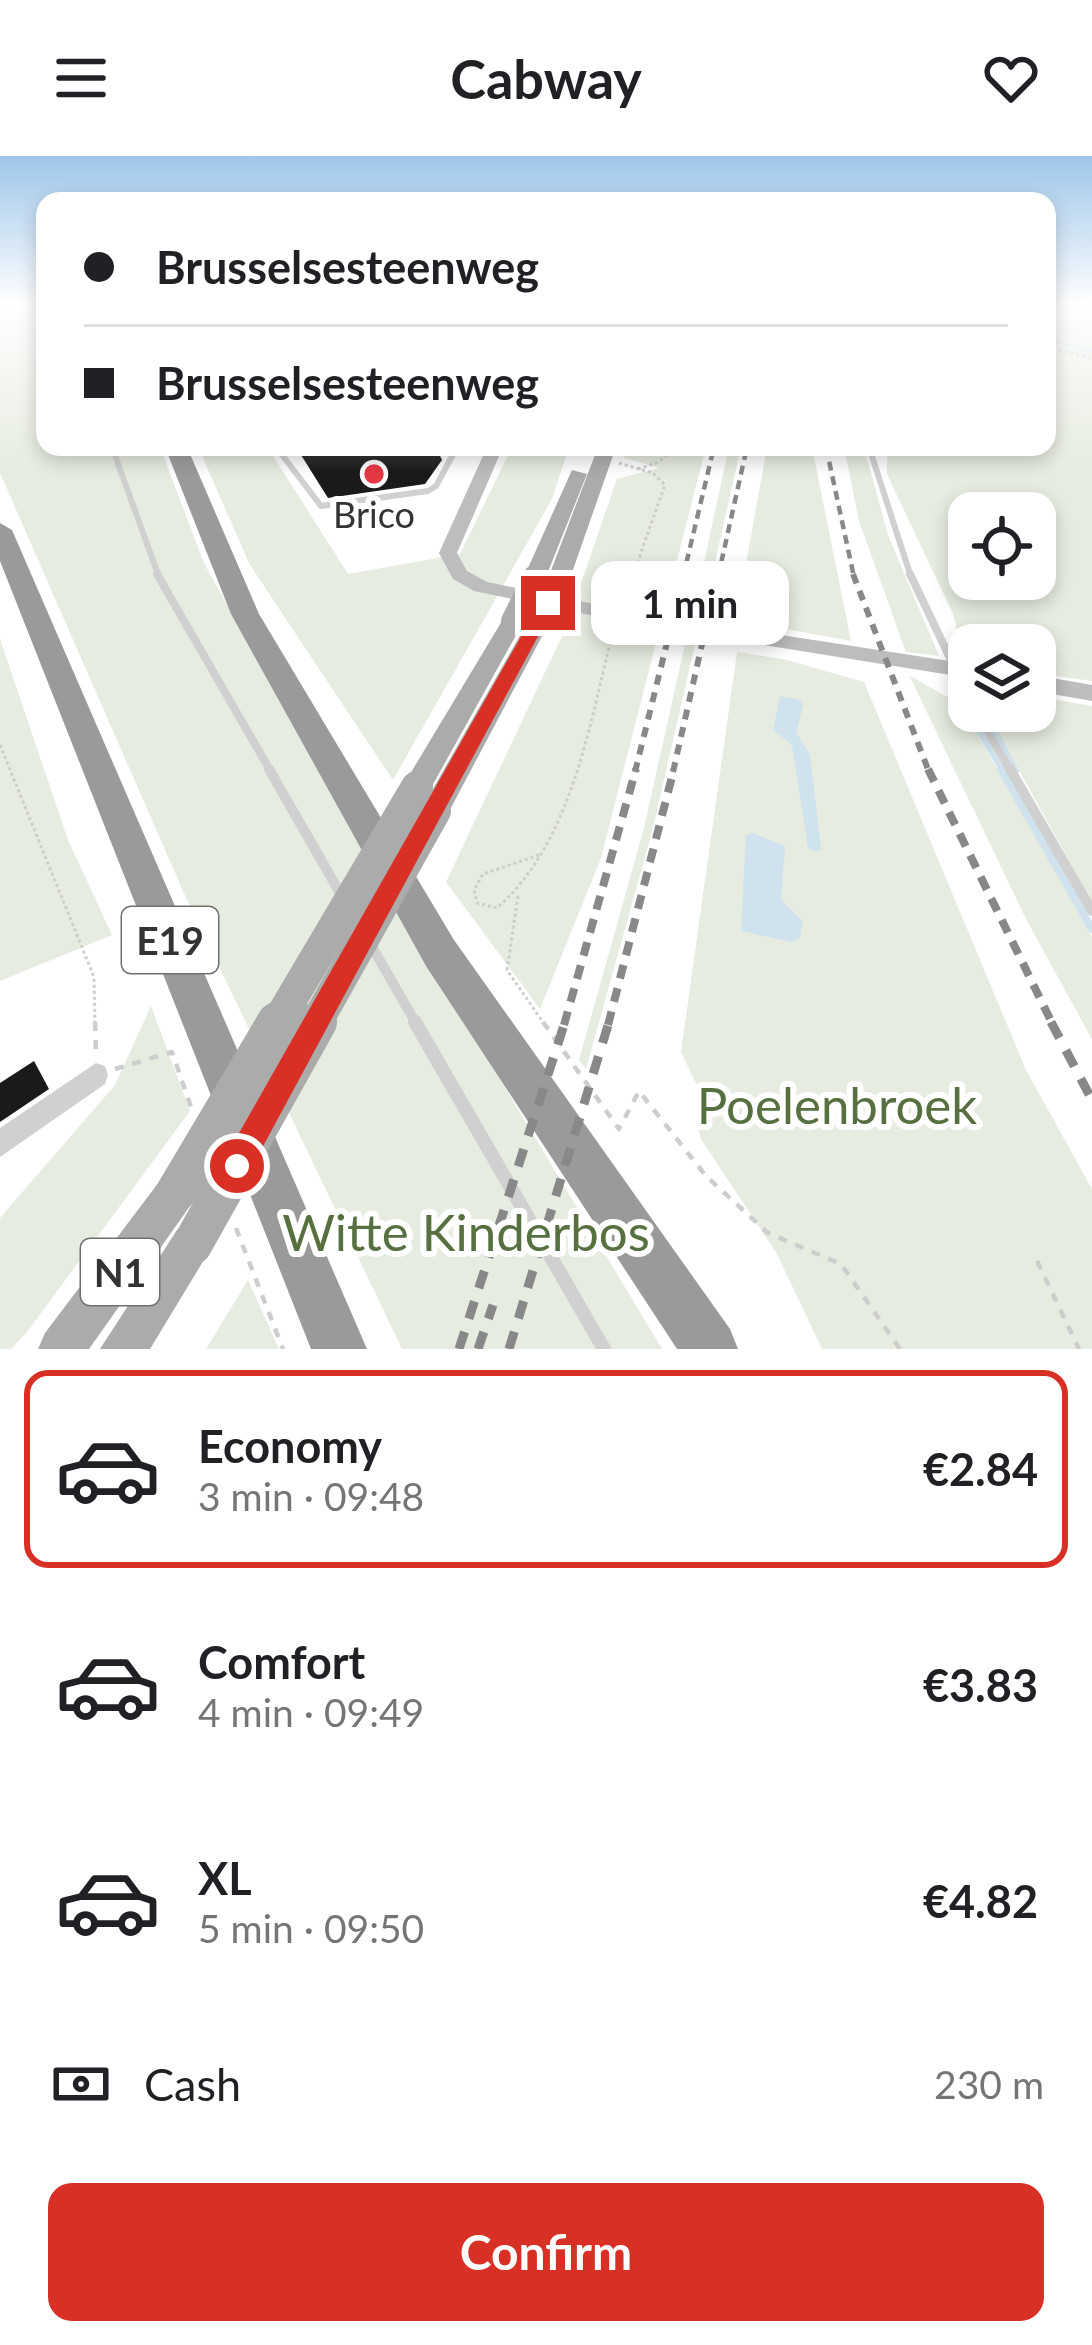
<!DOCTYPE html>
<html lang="en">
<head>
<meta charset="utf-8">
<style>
	body { margin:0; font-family:Lato,sans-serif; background:#f6f6f6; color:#202124; height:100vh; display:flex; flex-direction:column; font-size:45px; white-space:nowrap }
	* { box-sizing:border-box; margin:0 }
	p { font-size:39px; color:#757577 }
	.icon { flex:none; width:66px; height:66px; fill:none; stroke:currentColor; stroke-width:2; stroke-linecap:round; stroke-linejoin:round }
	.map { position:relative; height:1193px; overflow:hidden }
	.panel { display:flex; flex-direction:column; background:#fff; flex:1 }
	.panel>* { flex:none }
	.banner { position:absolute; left:36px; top:36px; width:1020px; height:264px; border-radius:24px; box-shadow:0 6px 18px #0003; display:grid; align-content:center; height:264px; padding:0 48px; background:#fff }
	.buttons { position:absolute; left:948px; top:336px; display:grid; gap:24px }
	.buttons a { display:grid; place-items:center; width:108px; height:108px; border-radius:24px; background:#fff; box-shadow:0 6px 18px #0003; font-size:60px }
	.end { position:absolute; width:54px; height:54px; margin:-27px; border:15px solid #d93025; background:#fff; box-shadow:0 0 0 6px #fff }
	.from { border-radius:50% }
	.bubble { position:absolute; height:84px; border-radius:24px; background:#fff; box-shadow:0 6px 18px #0003; font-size:39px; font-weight:700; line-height:84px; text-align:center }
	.banner b { display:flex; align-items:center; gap:42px; height:114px; font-size:45px }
	.banner b+b { border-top:3px solid #e0e0e0 }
	.banner i { width:30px; height:30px; background:#202124 }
	ul { padding:21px 0 0; list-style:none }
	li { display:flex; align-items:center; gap:36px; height:198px; margin:0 24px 18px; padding:0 24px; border:6px solid transparent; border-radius:24px }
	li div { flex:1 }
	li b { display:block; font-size:45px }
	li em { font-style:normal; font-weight:700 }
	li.selected { border-color:#d93025 }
	li>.icon { width:108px; height:108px; stroke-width:1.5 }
	.pay { display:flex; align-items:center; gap:30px; height:132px; padding:0 48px; font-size:45px }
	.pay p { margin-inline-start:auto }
	.action { display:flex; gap:24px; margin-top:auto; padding:24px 48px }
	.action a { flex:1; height:138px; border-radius:24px; background:#d93025; color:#fff; font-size:48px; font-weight:700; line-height:138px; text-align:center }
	header { display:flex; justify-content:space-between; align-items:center; height:156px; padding:0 48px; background:#fff; font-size:54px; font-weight:700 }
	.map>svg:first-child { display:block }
	.green { fill:#e6ecdf; fill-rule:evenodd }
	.water { fill:#cfe2ee }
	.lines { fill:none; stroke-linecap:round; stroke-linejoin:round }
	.stream-far2 { stroke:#cfe2ee; stroke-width:3 }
	.stream-far1 { stroke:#cfe2ee; stroke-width:6 }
	.stream { stroke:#cfe2ee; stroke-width:8 }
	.building { fill:#1a1a1a }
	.path-far1 { stroke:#cdcdcd; stroke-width:3; stroke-dasharray:3 3; stroke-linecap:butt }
	.path { stroke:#cdcdcd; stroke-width:4.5; stroke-dasharray:9 9; stroke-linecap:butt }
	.lane-far3 { stroke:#d0d0d0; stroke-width:6 }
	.lane-far2 { stroke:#d0d0d0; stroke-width:8 }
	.lane-far1 { stroke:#d0d0d0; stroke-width:10 }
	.lane { stroke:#d0d0d0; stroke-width:14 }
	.street { fill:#d0d0d0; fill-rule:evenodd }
	.secondary { fill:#bdbdbd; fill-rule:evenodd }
	.primary { fill:#ababab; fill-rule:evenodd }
	.highway { fill:#9a9a9a; fill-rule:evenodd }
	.rail-far3 { stroke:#888; stroke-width:4.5; stroke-dasharray:9 6; stroke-linecap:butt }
	.rail-far2 { stroke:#888; stroke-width:6; stroke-dasharray:10 8; stroke-linecap:butt }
	.rail-far1 { stroke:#888; stroke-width:8; stroke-dasharray:14 10; stroke-linecap:butt }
	.rail { stroke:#888; stroke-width:9; stroke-dasharray:18 14; stroke-linecap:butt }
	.primary-bridge-far2 { stroke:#ababab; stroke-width:24 }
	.primary-bridge-far1 { stroke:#ababab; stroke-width:32 }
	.primary-bridge { stroke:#ababab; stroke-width:40 }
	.route { fill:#d93025 }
	.poi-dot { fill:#e63946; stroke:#fff; stroke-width:4.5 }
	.labels { text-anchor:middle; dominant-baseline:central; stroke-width:12; stroke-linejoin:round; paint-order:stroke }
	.far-poi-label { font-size:36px; fill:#333; stroke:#fff }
	.shield { fill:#fff; stroke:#707070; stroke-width:3 }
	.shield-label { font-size:39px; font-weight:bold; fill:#333 }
	.near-park-label { font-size:51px; fill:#56703f; stroke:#fff }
</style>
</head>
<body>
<header><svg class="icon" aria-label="menu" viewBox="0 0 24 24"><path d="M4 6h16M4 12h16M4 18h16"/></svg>Cabway<svg class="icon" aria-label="heart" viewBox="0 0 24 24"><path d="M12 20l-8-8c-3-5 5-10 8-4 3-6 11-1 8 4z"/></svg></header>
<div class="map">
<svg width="1092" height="1193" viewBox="0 0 1092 1193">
	<rect width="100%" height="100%" fill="#fff"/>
	<g class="green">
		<polygon points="0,150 45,150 45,291 160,291 204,407 357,685 662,1193 402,1193 184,737 0,317"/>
		<path d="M1047,150H1092V525L1035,517V489H969L966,508L953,458L887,318V291H1047ZM969,357H1035V423H969Z"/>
		<polygon points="198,291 241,291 247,300 270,295 348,418 460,398 512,291 569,291 552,343 393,624 250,409"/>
		<polygon points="627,291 706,291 601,702 540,853 446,726 564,476 617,323 659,312 624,302"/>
		<polygon points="729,291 741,291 702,464 692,462"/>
		<polygon points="767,291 812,291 851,485 736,464"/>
		<polygon points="844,291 864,291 888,379 939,500 906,496 859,365"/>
		<polygon points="687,479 697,480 652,676 586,913 579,904 644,672"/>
		<polygon points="0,483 68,684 112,779 0,825"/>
		<polygon points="737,496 787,504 864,526 1026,914 1092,1033 1092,1193 822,1193 777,1098 701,983 696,964 701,938 681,896"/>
		<polygon points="909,519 961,549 1092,781 1092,883 1026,763"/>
		<polygon points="1035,540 1092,550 1092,746 986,555 1035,555"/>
		<polygon points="151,850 190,955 27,1176 11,1193 0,1193 0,1062 115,929"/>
		<polygon points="248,1124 279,1193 206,1193"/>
	</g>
	<g class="water">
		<polygon points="780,540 800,544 803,549 796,576 810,599 821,693 816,696 808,692 792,589 773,574"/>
		<polygon points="753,677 785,690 781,744 803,766 800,781 792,786 741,775 746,679"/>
	</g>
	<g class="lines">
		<polyline class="stream-far2" points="1047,183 1092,195"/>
		<g class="stream-far1">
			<polyline points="962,545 1003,616"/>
			<polyline points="984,555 1016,615"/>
		</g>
		<polyline class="stream" points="1001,613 1092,773"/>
	</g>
	<g class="building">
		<polygon points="296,291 436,291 442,304 425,328 328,342"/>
		<polygon points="34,905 49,933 0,966 0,927"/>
	</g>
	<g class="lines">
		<g class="path-far1">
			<polyline points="1047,191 1092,202"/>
			<polyline points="619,307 653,317 665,329 624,444"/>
			<polyline points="638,313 659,306 674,291"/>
			<polyline points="0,589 94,821 95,869"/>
			<path d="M539,699L483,718L474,734L477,747L497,752C572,686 589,569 613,476"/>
			<polyline points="518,740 507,814 545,869"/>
		</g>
		<g class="path">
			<polyline points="95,866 96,899"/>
			<polyline points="543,866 619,973 639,935 706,1020 768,1077 841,1108 900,1193"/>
			<polyline points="115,913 172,896 191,951"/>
			<polyline points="236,1072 283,1193"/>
			<polyline points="1037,1105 1079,1193"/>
		</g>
		<g class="lane-far3">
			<polyline points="112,291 159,421"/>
			<polyline points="276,291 321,350 428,335 436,330 457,291"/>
			<polyline points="869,291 911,421"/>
		</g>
		<g class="lane-far2">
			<polyline points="157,418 271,616"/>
			<polyline points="910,418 969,542"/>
			<polyline points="976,555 1011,616"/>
		</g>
		<g class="lane-far1">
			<polyline points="269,613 344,744"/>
			<polyline points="1010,613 1092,755"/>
			<polyline points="371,789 417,869"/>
		</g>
		<polyline class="lane" points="415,866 604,1193"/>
		<polygon class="street" points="96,907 105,910 108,919 105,928 0,1001 0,972"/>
		<g class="secondary">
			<polygon points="487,291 503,291 457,397 467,415 487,426 633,456 969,508 969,522 633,468 474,435 453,423 439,397"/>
			<polygon points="595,291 587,297 579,292 579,291"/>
			<polygon points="1035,519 1092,529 1092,545 1035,535"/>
		</g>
		<g class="primary">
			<polygon points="598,291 616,291 569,425 558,431 550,430 547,425"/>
			<polygon points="572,314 587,318 546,421 543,426 527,426 524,421"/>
			<polygon points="513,458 524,465 427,639 407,639 403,631 407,623 502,465"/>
			<polygon points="537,462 548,469 445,663 425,663 421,655 425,647 526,469"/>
			<polygon points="176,1016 190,1022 196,1036 190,1050 89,1193 38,1193 45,1177 162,1022"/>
			<polygon points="192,1068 207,1074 213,1089 150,1193 100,1193 177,1074"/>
		</g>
		<g class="highway">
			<polygon points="165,291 187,291 259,458 454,784 730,1173 738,1193 677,1193 426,810 231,458"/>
			<polygon points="0,367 12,374 367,1193 311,1193 0,405"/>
		</g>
		<g class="rail-far3">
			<polyline points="826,291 854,421"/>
			<polyline points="683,421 714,291"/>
			<polyline points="718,421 747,291"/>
		</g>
		<g class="rail-far2">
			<polyline points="853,418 929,616"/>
			<polyline points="635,616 684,418"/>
			<polyline points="673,616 718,418"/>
		</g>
		<g class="rail-far1">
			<polyline points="928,613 1053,869"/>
			<polyline points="564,869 636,613"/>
			<polyline points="608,869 674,613"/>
		</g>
		<g class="rail">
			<polyline points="1051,866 1092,944"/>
			<polyline points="459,1193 565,866"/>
			<polyline points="478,1193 493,1149"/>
			<polyline points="509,1193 609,866"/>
		</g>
		<g class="primary-bridge-far2">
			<polyline points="513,465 535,421"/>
			<polyline points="537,469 558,425"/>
		</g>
		<g class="primary-bridge-far1">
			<polyline points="276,869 417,631"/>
			<polyline points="315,869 435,655"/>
		</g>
		<g class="primary-bridge">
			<polyline points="176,1036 277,866"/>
			<polyline points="192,1089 317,866"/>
		</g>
	</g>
	<linearGradient id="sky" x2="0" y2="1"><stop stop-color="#9ec6ea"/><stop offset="0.47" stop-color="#fff"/><stop offset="1" stop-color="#fff" stop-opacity="0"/></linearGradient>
	<rect width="1092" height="317" fill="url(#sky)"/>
	<polygon class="route" points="548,442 556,447 247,1020 237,1024 226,1020 222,1010 226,1000 540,447"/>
	<circle class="poi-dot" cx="374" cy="318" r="12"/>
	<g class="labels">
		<g class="far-poi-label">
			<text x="374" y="358">Brico</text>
		</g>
		<g class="shield">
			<rect x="122" y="751" width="96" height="66" rx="9"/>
			<rect x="81" y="1083" width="78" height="66" rx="9"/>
		</g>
		<g class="shield-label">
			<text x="170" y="784">E19</text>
			<text x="120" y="1116">N1</text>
		</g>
		<g class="near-park-label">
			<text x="837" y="948">Poelenbroek</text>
			<text x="466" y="1075">Witte Kinderbos</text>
		</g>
	</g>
</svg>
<div class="buttons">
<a><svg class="icon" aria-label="locate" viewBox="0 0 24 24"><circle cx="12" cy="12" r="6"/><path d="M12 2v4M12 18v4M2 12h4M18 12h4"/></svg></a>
<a><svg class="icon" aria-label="layers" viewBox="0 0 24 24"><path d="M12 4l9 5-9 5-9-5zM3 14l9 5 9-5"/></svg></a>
</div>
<i class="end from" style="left:237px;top:1010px"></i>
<i class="end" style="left:548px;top:447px"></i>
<div class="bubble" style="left:591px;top:405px;width:198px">1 min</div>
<div class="banner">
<b><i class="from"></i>Brusselsesteenweg</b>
<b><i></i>Brusselsesteenweg</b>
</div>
</div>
<section class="panel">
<ul>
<li class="selected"><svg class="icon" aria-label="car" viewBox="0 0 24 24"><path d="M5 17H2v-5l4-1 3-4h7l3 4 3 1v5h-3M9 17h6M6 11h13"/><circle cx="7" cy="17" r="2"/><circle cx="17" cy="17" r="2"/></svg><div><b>Economy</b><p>3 min · 09:48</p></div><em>€2.84</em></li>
<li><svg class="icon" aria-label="car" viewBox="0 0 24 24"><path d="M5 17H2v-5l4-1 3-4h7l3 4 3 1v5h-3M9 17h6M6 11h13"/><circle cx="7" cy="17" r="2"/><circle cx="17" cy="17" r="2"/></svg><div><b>Comfort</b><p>4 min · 09:49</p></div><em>€3.83</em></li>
<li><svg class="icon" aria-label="car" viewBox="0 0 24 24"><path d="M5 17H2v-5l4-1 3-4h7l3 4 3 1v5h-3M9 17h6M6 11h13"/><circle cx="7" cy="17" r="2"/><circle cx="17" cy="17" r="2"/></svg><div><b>XL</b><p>5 min · 09:50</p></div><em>€4.82</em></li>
</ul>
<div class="pay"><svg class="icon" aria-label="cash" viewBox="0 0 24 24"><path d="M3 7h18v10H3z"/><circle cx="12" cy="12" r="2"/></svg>Cash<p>230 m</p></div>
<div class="action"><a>Confirm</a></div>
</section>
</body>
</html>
